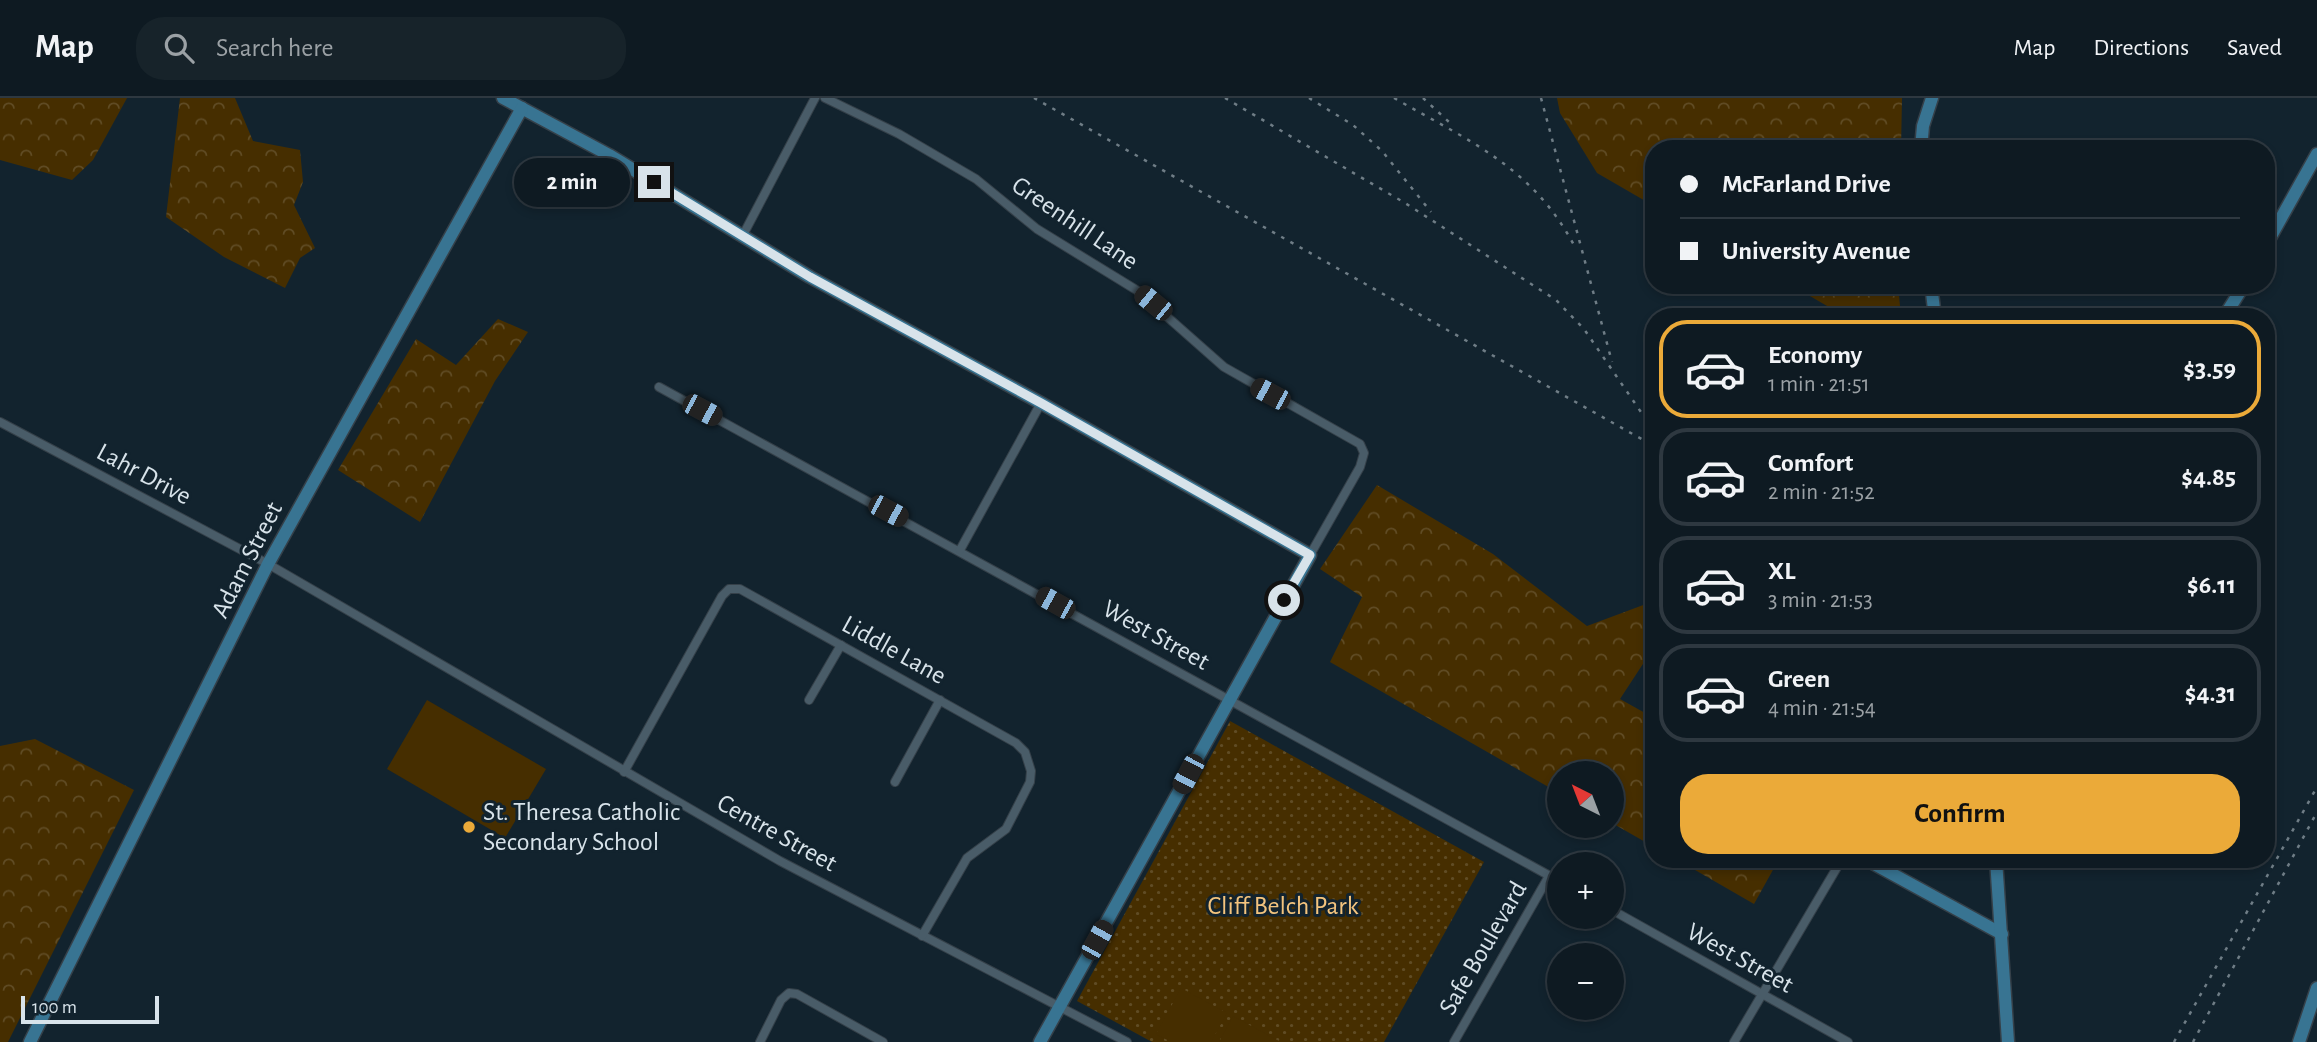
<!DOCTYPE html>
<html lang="en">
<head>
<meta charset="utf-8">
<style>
	body { margin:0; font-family:"Alegreya Sans",sans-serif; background:#17232a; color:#f1f3f6; height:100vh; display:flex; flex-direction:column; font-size:26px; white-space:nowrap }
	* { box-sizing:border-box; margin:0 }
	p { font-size:23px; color:#9ba1a5 }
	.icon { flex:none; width:38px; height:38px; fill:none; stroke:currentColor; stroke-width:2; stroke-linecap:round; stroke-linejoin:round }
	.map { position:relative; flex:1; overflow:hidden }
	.details { position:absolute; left:1645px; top:210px; width:630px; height:560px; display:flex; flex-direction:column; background:#0e1a22; border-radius:28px; box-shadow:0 4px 10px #0003,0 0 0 2px #2e3840 }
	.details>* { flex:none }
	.top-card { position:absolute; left:1645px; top:42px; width:630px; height:154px; border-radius:28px; box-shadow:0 4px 10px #0003,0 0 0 2px #2e3840; display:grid; align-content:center; height:154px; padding:0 35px; background:#0e1a22 }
	.needle { width:46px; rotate:318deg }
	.fabs { position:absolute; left:1547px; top:663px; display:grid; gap:14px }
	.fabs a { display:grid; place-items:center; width:77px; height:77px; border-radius:50%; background:#0e1a22; box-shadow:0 4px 10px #0003,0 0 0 2px #2e3840; font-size:35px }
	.scale { position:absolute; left:21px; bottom:18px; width:138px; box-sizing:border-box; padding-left:7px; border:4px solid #d8e3ea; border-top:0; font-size:19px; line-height:24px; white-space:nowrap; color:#d8e3ea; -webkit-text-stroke:5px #12232e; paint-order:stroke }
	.end { position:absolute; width:32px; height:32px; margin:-16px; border:9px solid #d8e3ea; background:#111; box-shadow:0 0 0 4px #111 }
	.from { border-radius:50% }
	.bubble { position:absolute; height:49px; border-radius:24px; background:#0e1a22; box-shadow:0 4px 10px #0003,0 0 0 2px #2e3840; font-size:23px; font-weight:700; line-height:49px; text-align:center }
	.car { position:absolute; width:21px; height:42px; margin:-21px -10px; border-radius:9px; box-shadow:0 0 5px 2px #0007; background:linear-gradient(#222 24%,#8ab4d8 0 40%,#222 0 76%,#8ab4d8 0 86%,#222 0) }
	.top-card b { display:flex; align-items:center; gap:24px; height:66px; font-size:26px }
	.top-card b+b { border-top:2px solid #2e3840 }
	.top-card i { width:18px; height:18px; background:#f1f3f6 }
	ul { padding:12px 0 0; list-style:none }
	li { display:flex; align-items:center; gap:21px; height:98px; margin:0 14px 10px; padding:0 21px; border:4px solid #2e3840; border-radius:28px }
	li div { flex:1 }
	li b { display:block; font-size:26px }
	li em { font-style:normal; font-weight:700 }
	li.selected { border-color:#ebaa39 }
	li>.icon { width:63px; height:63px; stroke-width:1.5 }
	.cta { display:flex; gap:14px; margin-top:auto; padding:14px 35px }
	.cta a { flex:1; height:80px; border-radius:28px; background:#ebaa39; color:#111; font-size:28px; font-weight:700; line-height:80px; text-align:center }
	header { display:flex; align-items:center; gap:42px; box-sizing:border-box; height:98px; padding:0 35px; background:#0e1a22; border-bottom:2px solid #2e3840 }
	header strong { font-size:33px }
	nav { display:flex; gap:38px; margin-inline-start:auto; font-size:24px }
	.search { width:490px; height:63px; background:#17232a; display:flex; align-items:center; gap:18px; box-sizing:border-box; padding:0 24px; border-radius:28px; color:#9ba1a5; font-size:26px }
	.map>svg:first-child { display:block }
	.grass { fill:url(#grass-dots) }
	.forest { fill:url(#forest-crowns) }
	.garden { fill:#462e00 }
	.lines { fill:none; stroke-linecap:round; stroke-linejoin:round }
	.street-casing { stroke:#354049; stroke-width:10 }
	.secondary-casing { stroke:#354049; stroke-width:15 }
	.street { stroke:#495c68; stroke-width:8 }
	.secondary { stroke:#387492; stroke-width:12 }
	.rail { stroke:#6f7d86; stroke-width:2.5; stroke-dasharray:3.5 7; stroke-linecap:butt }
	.route { stroke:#d8e3ea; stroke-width:9 }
	.poi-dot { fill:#ebaa39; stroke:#12232e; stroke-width:2.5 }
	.labels { text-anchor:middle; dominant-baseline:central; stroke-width:6; stroke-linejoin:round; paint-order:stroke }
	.street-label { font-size:26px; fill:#d8e3ea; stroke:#12232e }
	.poi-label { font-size:26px; fill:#d8e3ea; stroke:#12232e; text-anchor:start }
	.park-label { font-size:26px; fill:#f3c47e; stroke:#12232e }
</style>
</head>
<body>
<header>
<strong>Map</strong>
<div class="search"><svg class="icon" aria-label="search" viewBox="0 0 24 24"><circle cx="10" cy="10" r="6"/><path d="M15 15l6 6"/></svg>Search here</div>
<nav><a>Map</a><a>Directions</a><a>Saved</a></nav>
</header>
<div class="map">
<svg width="2317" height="944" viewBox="0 0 2317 944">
	<defs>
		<pattern id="grass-dots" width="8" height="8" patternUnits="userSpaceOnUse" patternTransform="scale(1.75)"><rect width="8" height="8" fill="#462e00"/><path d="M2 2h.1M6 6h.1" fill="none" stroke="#604c25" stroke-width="1.8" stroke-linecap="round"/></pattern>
		<pattern id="forest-crowns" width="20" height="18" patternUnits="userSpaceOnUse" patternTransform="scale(1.75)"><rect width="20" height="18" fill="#462e00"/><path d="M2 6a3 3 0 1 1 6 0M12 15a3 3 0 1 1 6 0" fill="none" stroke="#604c25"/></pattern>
	</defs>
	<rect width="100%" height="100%" fill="#12232e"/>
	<polygon class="grass" points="1230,623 1484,764 1384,944 1152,944 1077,903"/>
	<g class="forest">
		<polygon points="0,0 127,0 93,62 72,82 0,62"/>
		<polygon points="180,0 235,0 253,43 300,52 303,84 294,107 315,150 300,160 285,190 224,159 166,119"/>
		<polygon points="1557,0 1902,0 1901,51 1654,51 1654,108 1597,75 1560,15"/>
		<polygon points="1791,187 1898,187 1901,219 1846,219"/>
		<polygon points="498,221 528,234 495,283 420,424 338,372 416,241 456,267"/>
		<polygon points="1377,387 1493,456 1587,528 1654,503 1654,549 1620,601 1654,620 1654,749 1612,725 1612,676 1559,676 1559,695 1330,564 1362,499 1320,471"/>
		<polygon points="35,641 134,692 8,944 0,944 0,648"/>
		<polygon points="1676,761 1779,761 1754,806"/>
	</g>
	<g class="garden">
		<polygon points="427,602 546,671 505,740 387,671"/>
		<polygon points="1181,890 1227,915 1211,944 1171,944 1156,936"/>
		<polygon points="1233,918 1279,943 1278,944 1219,944"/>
	</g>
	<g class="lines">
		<g class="street-casing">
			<g id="street">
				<polyline points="825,0 899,36 976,81 1037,131 1138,193 1224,269 1360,346 1364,355 1360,369 1310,457"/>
				<polyline points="743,137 815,0"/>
				<polyline points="659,289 1559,783"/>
				<polyline points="0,324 268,466 780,763 1127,944"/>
				<polyline points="960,452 1041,305"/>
				<polyline points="809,602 841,547"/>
				<polyline points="624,674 722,498 729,491 740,491 1016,645 1025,654 1031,673 1030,684 1006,731 967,760 922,838"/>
				<polyline points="895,684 940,602"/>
				<polyline points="1612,812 1848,944"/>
				<polyline points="760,944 781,902 789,895 797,896 883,944"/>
				<polyline points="1454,944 1549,778"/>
				<polyline points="1734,944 1842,761"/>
			</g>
		</g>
		<g class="secondary-casing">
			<g id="secondary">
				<polyline points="503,0 609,57 810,179 1041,305 1310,457 1040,944"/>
				<polyline points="1921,51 1923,28 1932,0"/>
				<polyline points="2266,147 2317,56"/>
				<polyline points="1931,187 1935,219"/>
				<polyline points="2224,219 2244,187"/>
				<polyline points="1865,761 2002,836"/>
				<polyline points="1996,761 2008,944"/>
				<polyline points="30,944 268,466 522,10"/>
				<polyline points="2299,944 2317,890"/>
			</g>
		</g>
		<use href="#street" class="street"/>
		<use href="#secondary" class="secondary"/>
		<g class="rail">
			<polyline points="1034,0 1654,348"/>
			<polyline points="1225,0 1405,105 1556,202 1584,231 1654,333"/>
			<polyline points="1309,0 1353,27 1382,53 1431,114"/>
			<path d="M1394,0C1469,43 1533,69 1575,149"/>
			<polyline points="1423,0 1449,24"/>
			<polyline points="1541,0 1612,264"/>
			<polyline points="2174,944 2317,689"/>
			<polyline points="2193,944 2317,714"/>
		</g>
	</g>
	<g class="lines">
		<polyline class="route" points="654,84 810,179 1041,305 1310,457 1284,502"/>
	</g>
	<circle class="poi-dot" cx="469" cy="729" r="7"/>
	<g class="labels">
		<g class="street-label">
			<text transform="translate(1075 125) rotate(34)">Greenhill Lane</text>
			<text transform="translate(144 376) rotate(28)">Lahr Drive</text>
			<text transform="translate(247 462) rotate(-63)">Adam Street</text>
			<text transform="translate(1156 537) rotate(29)">West Street</text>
			<text transform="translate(894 552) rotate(29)">Liddle Lane</text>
			<text transform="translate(777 735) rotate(29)">Centre Street</text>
			<text transform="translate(1483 850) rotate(-60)">Safe Boulevard</text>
			<text transform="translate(1740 860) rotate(29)">West Street</text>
		</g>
		<g class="poi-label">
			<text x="483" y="714">St. Theresa Catholic<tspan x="483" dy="30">Secondary School</tspan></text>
		</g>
		<g class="park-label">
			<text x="1283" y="808">Cliff Belch Park</text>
		</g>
	</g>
</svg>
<div class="fabs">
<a><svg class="needle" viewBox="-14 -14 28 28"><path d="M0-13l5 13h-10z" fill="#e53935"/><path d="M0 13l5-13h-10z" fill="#9ba1a5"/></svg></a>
<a>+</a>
<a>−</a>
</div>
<div class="scale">100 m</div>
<i class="end from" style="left:1284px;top:502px"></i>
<i class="end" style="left:654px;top:84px"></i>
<div class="bubble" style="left:514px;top:60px;width:116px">2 min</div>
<i class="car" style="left:1153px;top:205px;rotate:309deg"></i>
<i class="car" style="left:1270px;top:296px;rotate:298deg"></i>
<i class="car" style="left:702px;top:312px;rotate:118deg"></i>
<i class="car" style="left:888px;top:413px;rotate:118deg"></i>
<i class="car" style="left:1055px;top:505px;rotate:299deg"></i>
<i class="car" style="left:1188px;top:676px;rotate:208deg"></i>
<i class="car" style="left:1097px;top:842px;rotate:29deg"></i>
<div class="top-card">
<b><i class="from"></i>McFarland Drive</b>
<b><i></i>University Avenue</b>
</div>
<section class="details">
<ul>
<li class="selected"><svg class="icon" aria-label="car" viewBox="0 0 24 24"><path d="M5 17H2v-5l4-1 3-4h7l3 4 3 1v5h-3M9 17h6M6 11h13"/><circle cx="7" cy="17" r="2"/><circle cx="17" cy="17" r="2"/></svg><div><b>Economy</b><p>1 min · 21:51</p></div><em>$3.59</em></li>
<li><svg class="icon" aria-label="car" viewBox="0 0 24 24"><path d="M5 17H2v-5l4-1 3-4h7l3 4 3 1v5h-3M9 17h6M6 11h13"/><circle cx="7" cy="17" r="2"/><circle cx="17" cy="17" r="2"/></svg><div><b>Comfort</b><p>2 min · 21:52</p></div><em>$4.85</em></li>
<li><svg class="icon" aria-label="car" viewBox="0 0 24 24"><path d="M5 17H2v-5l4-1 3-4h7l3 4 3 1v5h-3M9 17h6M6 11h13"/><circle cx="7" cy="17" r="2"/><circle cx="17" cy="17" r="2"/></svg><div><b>XL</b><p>3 min · 21:53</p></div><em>$6.11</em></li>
<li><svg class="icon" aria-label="car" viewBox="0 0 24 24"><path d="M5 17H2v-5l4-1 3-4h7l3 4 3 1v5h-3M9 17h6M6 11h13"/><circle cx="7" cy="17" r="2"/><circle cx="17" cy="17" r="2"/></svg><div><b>Green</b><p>4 min · 21:54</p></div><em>$4.31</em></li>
</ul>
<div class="cta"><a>Confirm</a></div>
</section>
</div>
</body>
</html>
